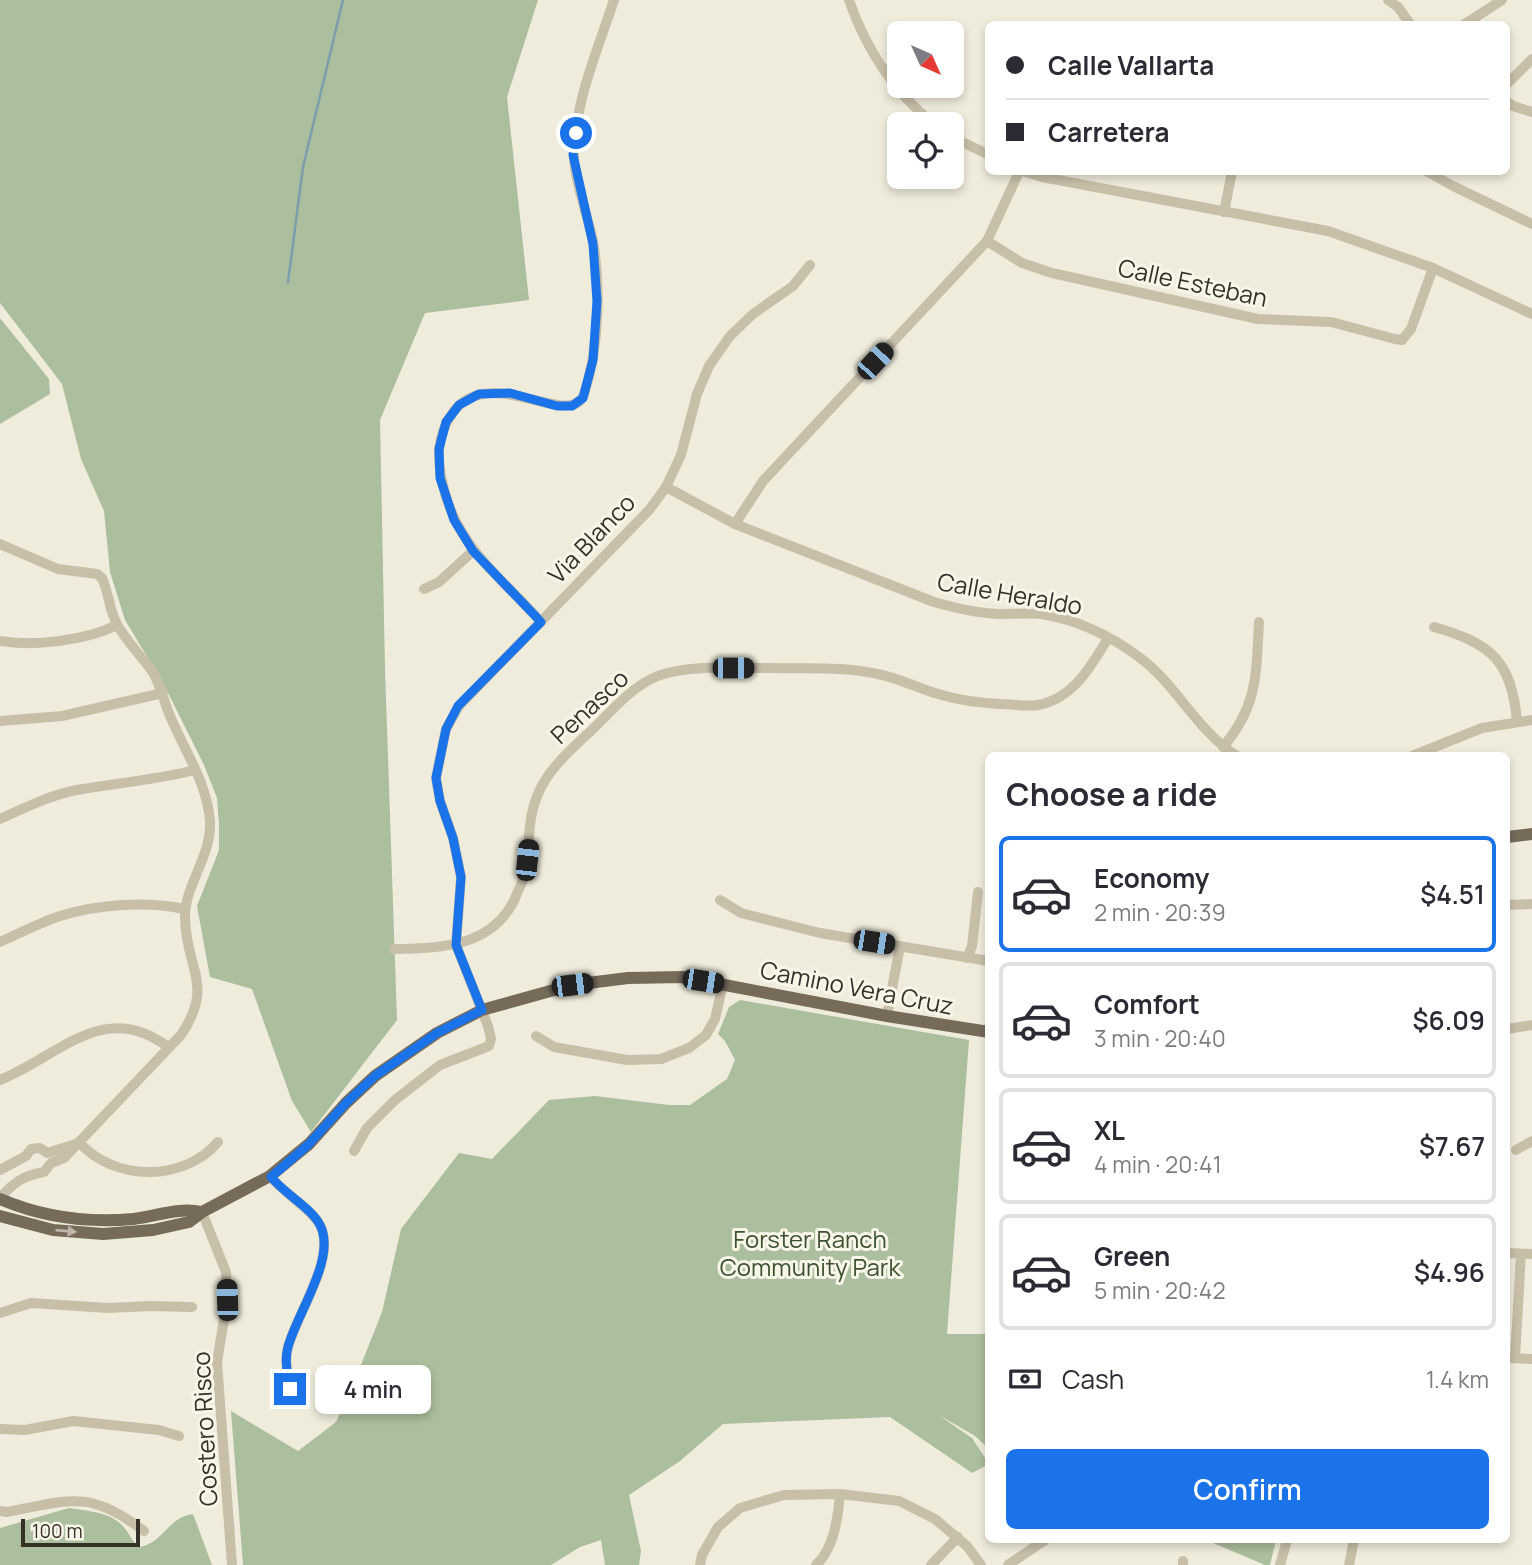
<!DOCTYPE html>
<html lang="en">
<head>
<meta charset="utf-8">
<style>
	body { margin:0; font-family:Manrope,sans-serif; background:#f2f2f3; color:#2b2b33; height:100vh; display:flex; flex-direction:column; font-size:26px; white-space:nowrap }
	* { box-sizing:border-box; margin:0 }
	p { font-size:23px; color:#7c7c81 }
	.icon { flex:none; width:38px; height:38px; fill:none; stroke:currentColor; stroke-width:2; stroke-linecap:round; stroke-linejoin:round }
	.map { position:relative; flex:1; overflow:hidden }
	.drawer { position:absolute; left:985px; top:752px; width:525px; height:791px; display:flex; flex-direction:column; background:#fff; border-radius:10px; box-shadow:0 4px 10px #0003 }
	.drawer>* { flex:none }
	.top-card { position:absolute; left:985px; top:21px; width:525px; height:154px; border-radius:10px; box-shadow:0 4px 10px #0003; display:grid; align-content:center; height:154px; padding:0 21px; background:#fff }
	.needle { width:46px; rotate:135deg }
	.controls { position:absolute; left:887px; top:21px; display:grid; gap:14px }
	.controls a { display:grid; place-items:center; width:77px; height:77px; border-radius:10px; background:#fff; box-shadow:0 4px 10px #0003; font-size:35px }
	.scale { position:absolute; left:21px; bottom:18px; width:119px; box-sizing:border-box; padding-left:7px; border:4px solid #353028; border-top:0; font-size:19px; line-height:24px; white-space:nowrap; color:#353028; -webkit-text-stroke:5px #f8f5e9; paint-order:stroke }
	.end { position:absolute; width:32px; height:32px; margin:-16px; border:9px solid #1a73e8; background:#fff; box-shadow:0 0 0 4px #fff }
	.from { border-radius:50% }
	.bubble { position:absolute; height:49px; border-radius:10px; background:#fff; box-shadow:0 4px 10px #0003; font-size:23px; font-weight:600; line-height:49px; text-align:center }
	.car { position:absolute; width:21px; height:42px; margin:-21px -10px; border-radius:9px; box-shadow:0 0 5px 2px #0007; background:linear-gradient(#222 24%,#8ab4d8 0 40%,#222 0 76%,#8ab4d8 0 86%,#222 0) }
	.top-card b { display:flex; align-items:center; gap:24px; height:66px; font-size:26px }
	.top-card b+b { border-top:2px solid #e1e1e2 }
	.top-card i { width:18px; height:18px; background:#2b2b33 }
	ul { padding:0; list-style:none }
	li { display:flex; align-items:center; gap:21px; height:116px; margin:0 14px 10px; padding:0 7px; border:4px solid #e1e1e2; border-radius:10px }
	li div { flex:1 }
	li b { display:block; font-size:26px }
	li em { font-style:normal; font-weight:600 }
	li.current { border-color:#1a73e8 }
	li>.icon { width:63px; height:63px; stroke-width:1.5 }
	h2 { padding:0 21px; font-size:32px; line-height:84px }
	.pay { display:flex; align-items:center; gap:18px; height:77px; padding:0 21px; font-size:26px }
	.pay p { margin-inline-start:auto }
	.action { display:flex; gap:14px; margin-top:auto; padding:14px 21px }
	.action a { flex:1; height:80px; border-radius:10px; background:#1a73e8; color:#fff; font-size:28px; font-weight:600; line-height:80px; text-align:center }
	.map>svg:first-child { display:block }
	.green { fill:#abbe9d }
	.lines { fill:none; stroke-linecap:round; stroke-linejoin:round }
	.stream { stroke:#7d9eab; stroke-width:2.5 }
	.minor { stroke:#c8bfa9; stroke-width:10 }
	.major { stroke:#766b5b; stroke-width:12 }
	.oneway { fill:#beb7a9 }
	.route { stroke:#1a73e8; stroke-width:9 }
	.labels { text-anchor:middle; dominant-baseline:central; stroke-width:6; stroke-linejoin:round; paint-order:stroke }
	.street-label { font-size:24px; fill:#353028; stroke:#f8f5e9 }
	.park-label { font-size:24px; fill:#3c522e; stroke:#f8f5e9 }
</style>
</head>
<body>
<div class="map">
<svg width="1532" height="1565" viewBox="0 0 1532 1565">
	<rect width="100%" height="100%" fill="#f0ecdc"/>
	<g class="green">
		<polygon points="0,0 538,0 507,97 529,300 425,313 380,420 385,669 397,1020 311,1132 292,1101 252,989 210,977 197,906 219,850 219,824 217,798 204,765 163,683 125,620 110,572 104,511 81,459 62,384 0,303"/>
		<polygon points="0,318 49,379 50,394 0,424"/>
		<polygon points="740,1000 969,1040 947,1334 989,1334 989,1449 975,1436 937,1414 972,1438 989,1464 972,1473 890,1417 723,1424 680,1461 629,1495 641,1551 639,1565 605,1565 601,1540 580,1547 551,1565 243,1565 231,1411 298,1451 336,1422 353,1385 382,1312 401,1229 459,1153 492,1159 549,1100 595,1096 669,1105 690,1105 727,1079 735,1060 725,1041 718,1034 729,1007"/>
		<path d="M69,1508C88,1511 114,1512 126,1530C133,1539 130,1540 141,1547C166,1540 167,1518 193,1514L212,1565H0V1528Z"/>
		<polygon points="1206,1540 1276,1540 1270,1565 1265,1565"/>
	</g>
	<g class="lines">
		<polyline class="stream" points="288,282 303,167 343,0"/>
		<g class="minor">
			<path d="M849,0C865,47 894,93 934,124"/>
			<polyline points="1388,0 1398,7 1410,24"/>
			<polyline points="1465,24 1502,0"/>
			<polyline points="1507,84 1532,59"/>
			<polyline points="1507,102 1513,106 1532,112"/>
			<polyline points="952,137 989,155"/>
			<polyline points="1025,172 1042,177 1328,231 1433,268 1532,314"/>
			<polyline points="1428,172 1453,186 1532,224"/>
			<polyline points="1224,212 1232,172"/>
			<polyline points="987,241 1022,263 1052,273 1258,319 1331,322 1395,339 1402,340 1411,329 1433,268"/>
			<path d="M666,487L735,524L934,602C955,608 976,613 998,614C1012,614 1027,613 1041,614C1076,619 1111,636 1139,657C1176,684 1196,730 1237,756"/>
			<polyline points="735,524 763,481 987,241 1019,172"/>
			<path d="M0,544L58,569L97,574L102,578C109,593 109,610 117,624C124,638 142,657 152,671C160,684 163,698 168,711C182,747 207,781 210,821C212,856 184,886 185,918C186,970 215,984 181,1035L64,1158L51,1163L44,1172C24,1175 13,1183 0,1198"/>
			<polyline points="424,589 439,582 473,551"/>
			<path d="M541,622C503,579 464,553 446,497C442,481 438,466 439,450C440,436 446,422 454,411C490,363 572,431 584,394C599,349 601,287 593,241C588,217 573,176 574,153C575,101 598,49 614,0"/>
			<path d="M1434,627C1490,643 1512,660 1517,722"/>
			<path d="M0,641C34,647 87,640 117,625"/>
			<polyline points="0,721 62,716 163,693"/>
			<path d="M1223,747C1258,706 1256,674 1259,622"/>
			<polyline points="1412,756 1482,728 1532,720"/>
			<path d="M0,819C25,808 50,795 77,790C116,783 156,780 195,770"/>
			<polyline points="720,900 741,913 820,933 989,961"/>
			<polyline points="1507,905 1532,904"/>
			<path d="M0,942C20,933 39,923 60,916C99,904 145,901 185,909"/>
			<path d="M394,949C441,949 495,946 516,896C519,888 524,880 525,872C530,845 527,819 538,794C550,765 578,744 600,722C619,703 639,680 667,673C701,665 738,668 772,668C807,669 844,666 878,674C898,678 918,688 938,694C958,700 980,703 1001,704C1012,704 1026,707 1038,705C1073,699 1092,665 1108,638"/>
			<polyline points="967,958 972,946 978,892"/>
			<polyline points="887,1016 900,946"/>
			<polyline points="1507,1029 1532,1025"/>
			<polyline points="536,1036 554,1047 627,1060 661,1059 689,1048 706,1035 715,1019 723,984"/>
			<path d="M0,1080C58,1057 104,998 168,1047"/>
			<path d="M79,1142C114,1182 184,1182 218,1142"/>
			<polyline points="1516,1150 1532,1141"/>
			<polyline points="354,1151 367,1128 395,1100 440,1065 489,1046 491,1039 488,1026 456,945 461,877 453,838 440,801 436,778 446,729 459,706 650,509 666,487 681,455 697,394 709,366 730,336 753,314 793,286 810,265"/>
			<polyline points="0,1170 26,1156 31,1149 40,1148 47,1153 79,1143"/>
			<path d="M270,1176C284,1194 311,1208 320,1225C337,1258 297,1313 288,1347C284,1361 288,1375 290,1389"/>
			<polyline points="202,1212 226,1272 227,1301 217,1362 232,1565"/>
			<polyline points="1507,1253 1532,1254"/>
			<polyline points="0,1313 31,1303 108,1308 150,1306 192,1307"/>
			<polyline points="1507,1358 1532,1359"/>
			<polyline points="1515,1358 1521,1254"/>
			<polyline points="0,1429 25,1430 73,1421 159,1430 179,1436"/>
			<path d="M0,1511L7,1512C70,1500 89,1489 144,1531"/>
			<polyline points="700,1565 702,1555 718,1527 740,1508 784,1495 840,1494 899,1501 935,1519 967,1546 981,1565"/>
			<path d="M816,1565C834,1549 838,1517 840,1494"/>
			<polyline points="931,1565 958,1537"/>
			<polyline points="1008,1565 1045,1540"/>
			<polyline points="1183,1565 1183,1561"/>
			<polyline points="1280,1565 1287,1540"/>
			<polyline points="1349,1565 1354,1540"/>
		</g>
		<g class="major">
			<polyline points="1507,837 1532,834"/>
			<path d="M0,1199C42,1217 87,1223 133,1219C158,1216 178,1207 202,1212"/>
			<polyline points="0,1216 53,1230 103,1234 153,1230 189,1222 202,1212 270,1176 309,1144 346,1103 375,1076 437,1033 482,1010 572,985 628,978 683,977 887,1016 989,1032"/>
		</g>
	</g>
	<defs><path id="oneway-solid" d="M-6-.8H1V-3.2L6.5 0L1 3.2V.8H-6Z" transform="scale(1.75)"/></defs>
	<use class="oneway" href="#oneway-solid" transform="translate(66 1231) rotate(5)"/>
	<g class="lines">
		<path class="route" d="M290,1389C288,1375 284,1361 288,1347C297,1313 337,1258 320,1225C311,1208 285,1194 271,1177L309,1144L346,1103L375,1076L437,1033L482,1010L456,945L461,877L453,838L440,801L436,778L446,729L458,706L541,622L473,551L454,520L440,478L439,449L446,422L459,405L479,394L510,393L557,406H572L583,398L593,360L597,301L593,244L573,155L576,133"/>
	</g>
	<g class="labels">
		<g class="street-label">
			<text transform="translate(1193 282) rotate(12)">Calle Esteban</text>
			<text transform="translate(591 538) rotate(-46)">Via Blanco</text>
			<text transform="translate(1010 593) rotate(10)">Calle Heraldo</text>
			<text transform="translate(589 706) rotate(-43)">Penasco</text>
			<text transform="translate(857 987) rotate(11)">Camino Vera Cruz</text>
			<text transform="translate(204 1429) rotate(-93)">Costero Risco</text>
		</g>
		<g class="park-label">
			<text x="810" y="1238">Forster Ranch<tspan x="810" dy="28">Community Park</tspan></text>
		</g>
	</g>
</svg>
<div class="controls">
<a><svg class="needle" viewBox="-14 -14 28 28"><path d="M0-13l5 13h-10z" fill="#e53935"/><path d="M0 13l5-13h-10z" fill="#7c7c81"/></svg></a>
<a><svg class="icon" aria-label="locate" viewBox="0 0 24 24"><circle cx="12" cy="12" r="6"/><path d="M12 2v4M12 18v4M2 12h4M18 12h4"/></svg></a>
</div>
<div class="scale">100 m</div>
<i class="end from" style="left:576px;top:133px"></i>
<i class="end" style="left:290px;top:1389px"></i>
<div class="bubble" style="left:315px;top:1365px;width:116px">4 min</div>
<i class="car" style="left:875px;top:361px;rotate:43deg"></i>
<i class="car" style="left:733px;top:668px;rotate:90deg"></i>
<i class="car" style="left:527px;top:860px;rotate:6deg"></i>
<i class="car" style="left:874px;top:942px;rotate:99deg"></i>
<i class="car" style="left:703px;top:981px;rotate:99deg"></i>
<i class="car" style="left:572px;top:985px;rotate:83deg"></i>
<i class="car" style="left:227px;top:1300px;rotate:358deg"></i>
<div class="top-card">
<b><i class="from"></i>Calle Vallarta</b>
<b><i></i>Carretera</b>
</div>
<section class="drawer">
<h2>Choose a ride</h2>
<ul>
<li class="current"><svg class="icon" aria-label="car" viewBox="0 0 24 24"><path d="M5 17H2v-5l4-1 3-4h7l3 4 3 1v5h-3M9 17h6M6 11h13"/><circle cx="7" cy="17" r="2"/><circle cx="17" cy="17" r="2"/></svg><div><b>Economy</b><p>2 min · 20:39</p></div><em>$4.51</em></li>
<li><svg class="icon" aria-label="car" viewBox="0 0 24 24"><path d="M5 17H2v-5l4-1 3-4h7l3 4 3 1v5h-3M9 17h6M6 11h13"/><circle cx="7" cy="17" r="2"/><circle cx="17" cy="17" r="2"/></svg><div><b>Comfort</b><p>3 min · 20:40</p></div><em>$6.09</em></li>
<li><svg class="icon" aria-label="car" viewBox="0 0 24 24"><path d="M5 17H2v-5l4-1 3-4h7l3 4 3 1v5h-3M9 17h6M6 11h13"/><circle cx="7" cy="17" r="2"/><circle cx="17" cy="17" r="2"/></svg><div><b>XL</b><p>4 min · 20:41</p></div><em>$7.67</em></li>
<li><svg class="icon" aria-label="car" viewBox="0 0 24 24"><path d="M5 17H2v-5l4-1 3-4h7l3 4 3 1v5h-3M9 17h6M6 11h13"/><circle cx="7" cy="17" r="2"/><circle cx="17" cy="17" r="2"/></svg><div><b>Green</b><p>5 min · 20:42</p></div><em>$4.96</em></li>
</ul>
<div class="pay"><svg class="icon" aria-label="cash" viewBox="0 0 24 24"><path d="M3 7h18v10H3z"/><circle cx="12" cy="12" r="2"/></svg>Cash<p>1.4 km</p></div>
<div class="action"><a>Confirm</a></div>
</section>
</div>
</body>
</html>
